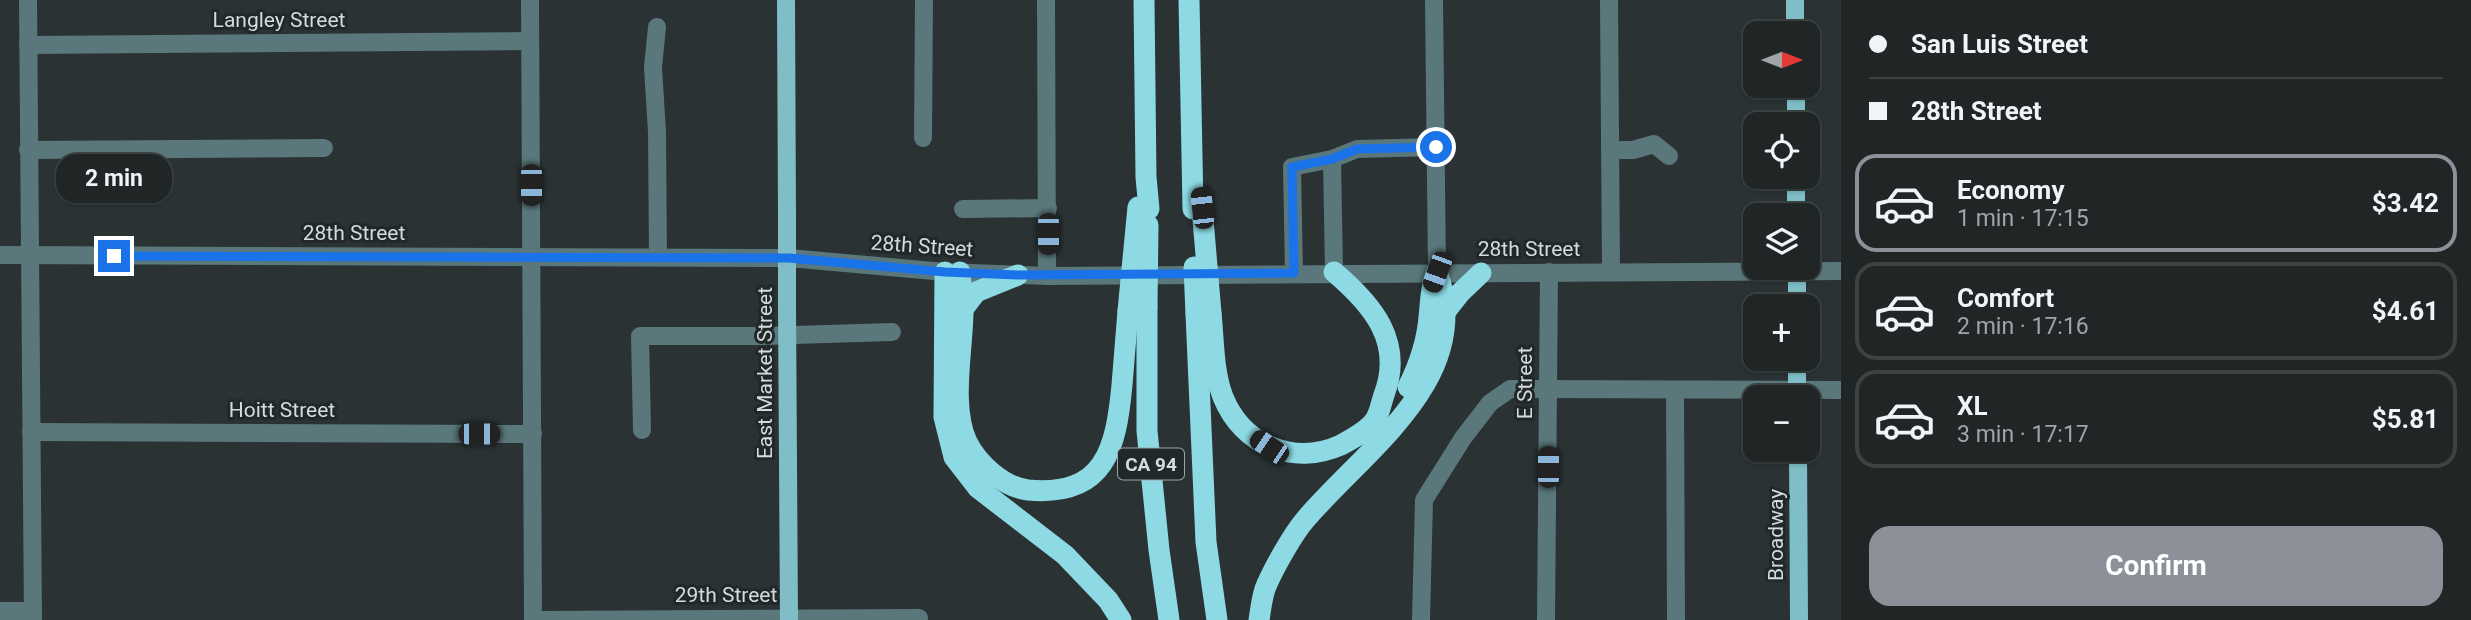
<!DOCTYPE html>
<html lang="en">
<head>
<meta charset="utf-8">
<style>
	body { margin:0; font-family:Roboto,sans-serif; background:#2d3232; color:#f1f3f6; height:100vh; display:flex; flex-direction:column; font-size:26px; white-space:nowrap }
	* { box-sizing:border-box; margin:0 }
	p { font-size:23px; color:#a2a5a7 }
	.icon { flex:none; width:38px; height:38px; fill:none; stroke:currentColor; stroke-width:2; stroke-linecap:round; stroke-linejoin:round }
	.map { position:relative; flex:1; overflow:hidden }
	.side { display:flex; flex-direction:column; background:#202626; width:630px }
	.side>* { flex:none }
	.banner { display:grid; align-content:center; height:154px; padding:0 28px; background:#202626 }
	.needle { width:46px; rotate:90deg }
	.fabs { position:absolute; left:1743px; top:21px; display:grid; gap:14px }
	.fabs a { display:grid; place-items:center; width:77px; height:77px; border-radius:14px; background:#202626; box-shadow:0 2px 5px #0004,0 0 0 2px #3d4343; font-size:35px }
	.end { position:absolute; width:32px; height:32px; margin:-16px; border:9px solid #1a73e8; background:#fff; box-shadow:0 0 0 4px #fff }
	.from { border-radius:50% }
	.bubble { position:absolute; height:49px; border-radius:21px; background:#202626; box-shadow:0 2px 5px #0004,0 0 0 2px #3d4343; font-size:23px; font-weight:700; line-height:49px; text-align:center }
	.car { position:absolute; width:21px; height:42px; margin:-21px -10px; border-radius:9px; box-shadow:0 0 5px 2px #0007; background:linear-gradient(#222 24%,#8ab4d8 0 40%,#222 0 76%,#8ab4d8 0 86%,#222 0) }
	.banner b { display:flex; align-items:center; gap:24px; height:66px; font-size:26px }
	.banner b+b { border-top:2px solid #3d4343 }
	.banner i { width:18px; height:18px; background:#f1f3f6 }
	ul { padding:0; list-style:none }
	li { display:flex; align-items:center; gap:21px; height:98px; margin:0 14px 10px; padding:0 14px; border:4px solid #3d4343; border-radius:21px }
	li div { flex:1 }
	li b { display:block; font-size:26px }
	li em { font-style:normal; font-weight:700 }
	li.current { border-color:#8c9099 }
	li>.icon { width:63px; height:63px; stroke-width:1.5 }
	.cta { display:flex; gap:14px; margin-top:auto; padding:14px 28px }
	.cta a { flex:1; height:80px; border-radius:21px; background:#8c9099; color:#fff; font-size:28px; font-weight:700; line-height:80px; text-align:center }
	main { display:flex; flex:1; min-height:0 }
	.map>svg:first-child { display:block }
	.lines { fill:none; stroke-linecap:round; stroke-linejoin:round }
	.minor { stroke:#5a777b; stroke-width:18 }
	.major { stroke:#7fbec6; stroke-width:18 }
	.highway { stroke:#8ddae4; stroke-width:21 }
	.major-bridge { stroke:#7fbec6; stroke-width:18 }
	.highway-bridge { stroke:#8ddae4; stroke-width:21 }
	.route { stroke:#1a73e8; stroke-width:9 }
	.labels { text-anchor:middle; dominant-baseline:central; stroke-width:6; stroke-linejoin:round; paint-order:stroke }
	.shield { fill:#202829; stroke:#9fa5a6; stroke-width:2 }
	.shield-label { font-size:19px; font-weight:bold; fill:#d5dadb }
	.street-label { font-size:21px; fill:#d5dadb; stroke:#202829 }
</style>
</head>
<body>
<main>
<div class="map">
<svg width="1841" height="620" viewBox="0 0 1841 620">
	<rect width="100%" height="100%" fill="#2a3233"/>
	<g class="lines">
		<g class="minor">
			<polyline points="28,0 33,620"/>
			<polyline points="530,0 533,620"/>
			<polyline points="1046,0 1047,276"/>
			<polyline points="1434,0 1437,272"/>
			<polyline points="1609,0 1611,272"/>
			<polyline points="657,27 653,67 657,132 658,257"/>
			<polyline points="28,45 530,41"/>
			<polyline points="923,138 924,0"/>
			<polyline points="28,150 324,148"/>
			<polyline points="1610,150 1633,150 1654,144 1669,156"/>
			<polyline points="1332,159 1357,149 1436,147"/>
			<polyline points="963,209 1048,208"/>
			<polyline points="0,255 789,258 945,272 1047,276 1841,271"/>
			<polyline points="1294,273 1292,167 1332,159 1334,272"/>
			<polyline points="1675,390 1676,620"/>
			<polyline points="642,430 640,336 762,336 892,332"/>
			<polyline points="31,432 533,434"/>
			<polyline points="0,611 33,611"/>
			<polyline points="533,620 919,618"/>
			<polyline points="1421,620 1424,500 1463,438 1490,403 1510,389 1841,390"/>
			<polyline points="1546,620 1549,272"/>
		</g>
		<g class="major">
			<polyline points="786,0 787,215"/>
			<polyline points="1795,0 1795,33"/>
			<polyline points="1796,86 1796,124"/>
			<polyline points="1796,177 1796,215"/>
			<polyline points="1797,268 1797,306"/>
			<polyline points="787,305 789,620"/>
			<polyline points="1797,359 1797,397"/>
			<polyline points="1798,450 1799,620"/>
		</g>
		<g class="highway">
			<polyline points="1144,0 1146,177 1149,209"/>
			<polyline points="1189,0 1193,209"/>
			<polyline points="945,272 944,417 954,457 978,488 1065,555 1108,600 1121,620"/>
			<path d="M960,272C961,285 963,297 963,310C963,349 950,406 967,442C978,464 1003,487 1028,490C1105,497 1116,449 1122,385C1124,360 1126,336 1128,311"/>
			<polyline points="1147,307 1147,431 1159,550 1169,620"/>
			<polyline points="963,309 976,292 1018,275"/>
			<polyline points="1445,312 1460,293 1481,273"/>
			<path d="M1211,313C1214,341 1213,371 1223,397C1243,446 1294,466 1341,445C1352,439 1369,430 1375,420C1380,413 1381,403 1384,395C1404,342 1373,305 1334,272"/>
			<polyline points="1196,314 1206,542 1217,620"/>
			<path d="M1408,387C1419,365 1427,342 1429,317C1431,301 1430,289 1436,274"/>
			<path d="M1259,620C1261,608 1262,594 1267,584C1275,566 1293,534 1305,520C1364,450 1476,378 1437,272"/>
		</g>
		<polyline class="major-bridge" points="787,215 787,305"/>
		<g class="highway-bridge">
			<polyline points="1202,208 1211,313"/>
			<polyline points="1194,267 1196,314"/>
			<polyline points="1147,307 1148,225"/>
			<polyline points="1128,311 1138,207"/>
		</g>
	</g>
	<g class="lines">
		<polyline class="route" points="114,256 789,258 945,272 1018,275 1294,273 1292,167 1332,159 1357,149 1436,147"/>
	</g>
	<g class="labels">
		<rect class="shield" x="1118" y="448.5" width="66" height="31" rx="5"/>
		<g class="shield-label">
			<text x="1151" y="464">CA 94</text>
		</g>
		<g class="street-label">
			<text x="279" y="20">Langley Street</text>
			<text x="354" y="233">28th Street</text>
			<text transform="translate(922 246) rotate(4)">28th Street</text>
			<text x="1529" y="249">28th Street</text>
			<text transform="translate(765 373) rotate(-90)">East Market Street</text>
			<text transform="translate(1525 383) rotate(-90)">E Street</text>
			<text x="282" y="410">Hoitt Street</text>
			<text transform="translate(1776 535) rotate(-90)">Broadway</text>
			<text x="726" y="595">29th Street</text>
		</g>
	</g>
</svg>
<div class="fabs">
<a><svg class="needle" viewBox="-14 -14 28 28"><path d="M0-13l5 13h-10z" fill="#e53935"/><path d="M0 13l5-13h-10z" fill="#a2a5a7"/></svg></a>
<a><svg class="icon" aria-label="locate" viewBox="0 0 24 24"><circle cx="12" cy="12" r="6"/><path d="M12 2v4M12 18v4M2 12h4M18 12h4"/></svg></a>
<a><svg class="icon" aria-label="layers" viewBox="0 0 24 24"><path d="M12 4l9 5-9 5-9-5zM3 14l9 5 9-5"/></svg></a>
<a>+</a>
<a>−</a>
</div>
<i class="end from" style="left:1436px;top:147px"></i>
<i class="end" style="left:114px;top:256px"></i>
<div class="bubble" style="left:56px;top:154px;width:116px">2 min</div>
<i class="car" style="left:531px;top:185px;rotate:180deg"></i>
<i class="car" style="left:1202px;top:208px;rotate:354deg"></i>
<i class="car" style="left:1048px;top:234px;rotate:180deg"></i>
<i class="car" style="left:1437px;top:272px;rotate:200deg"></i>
<i class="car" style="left:479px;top:434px;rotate:90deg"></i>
<i class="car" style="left:1269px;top:447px;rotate:304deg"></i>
<i class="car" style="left:1548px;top:467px;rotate:0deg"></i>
</div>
<section class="side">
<div class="banner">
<b><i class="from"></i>San Luis Street</b>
<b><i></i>28th Street</b>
</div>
<ul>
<li class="current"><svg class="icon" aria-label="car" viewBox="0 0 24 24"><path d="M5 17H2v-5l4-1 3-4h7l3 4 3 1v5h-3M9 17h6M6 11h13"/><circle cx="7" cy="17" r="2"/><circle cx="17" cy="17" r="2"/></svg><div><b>Economy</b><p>1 min · 17:15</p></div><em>$3.42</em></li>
<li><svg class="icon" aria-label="car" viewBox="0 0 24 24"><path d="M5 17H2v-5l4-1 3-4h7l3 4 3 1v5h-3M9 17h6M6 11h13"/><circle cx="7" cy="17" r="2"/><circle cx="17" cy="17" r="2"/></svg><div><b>Comfort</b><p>2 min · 17:16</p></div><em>$4.61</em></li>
<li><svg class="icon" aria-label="car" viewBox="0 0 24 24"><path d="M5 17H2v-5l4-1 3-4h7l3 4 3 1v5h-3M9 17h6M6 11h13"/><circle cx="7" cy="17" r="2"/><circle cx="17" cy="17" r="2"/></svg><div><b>XL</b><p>3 min · 17:17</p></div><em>$5.81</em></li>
</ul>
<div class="cta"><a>Confirm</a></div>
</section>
</main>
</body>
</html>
